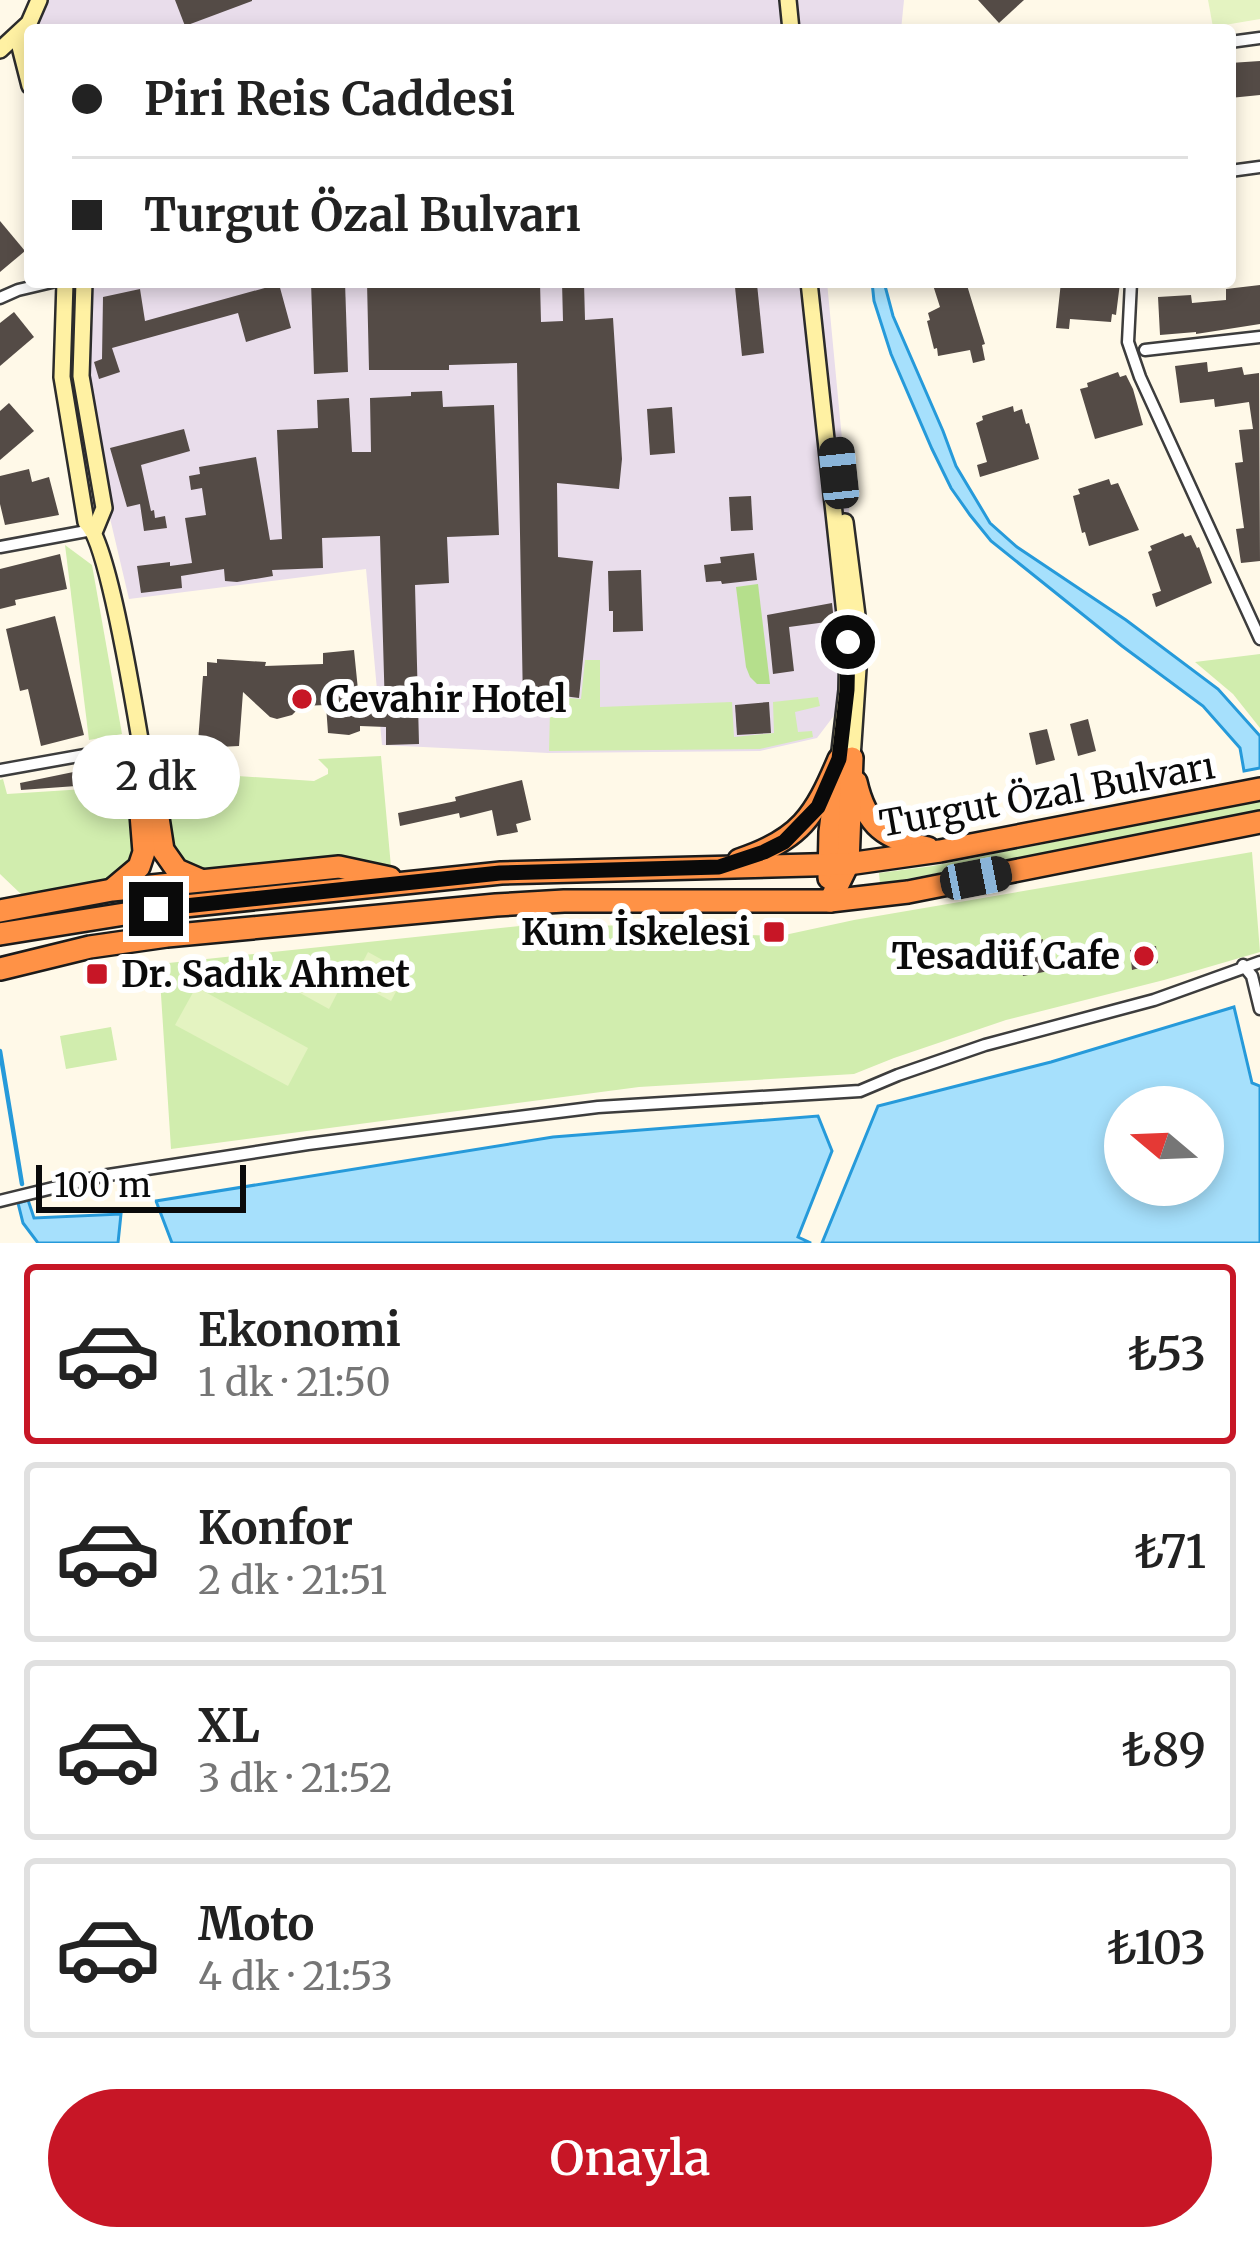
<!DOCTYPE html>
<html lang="tr">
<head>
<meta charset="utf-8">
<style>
	body { margin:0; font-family:Merriweather,serif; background:#f6f6f6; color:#222; height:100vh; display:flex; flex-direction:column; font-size:45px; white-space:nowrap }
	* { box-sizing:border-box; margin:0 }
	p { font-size:39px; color:#767676 }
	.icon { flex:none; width:66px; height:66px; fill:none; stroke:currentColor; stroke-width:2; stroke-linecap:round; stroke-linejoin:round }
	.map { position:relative; height:1243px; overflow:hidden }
	.sheet { display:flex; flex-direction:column; background:#fff; flex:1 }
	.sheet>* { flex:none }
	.banner { position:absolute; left:24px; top:24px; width:1212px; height:264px; border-radius:12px; box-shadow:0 6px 18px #0003; display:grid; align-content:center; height:264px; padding:0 48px; background:#fff }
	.needle { width:78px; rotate:289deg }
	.buttons { position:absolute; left:1104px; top:1086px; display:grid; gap:24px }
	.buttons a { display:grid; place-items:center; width:120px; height:120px; border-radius:50%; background:#fff; box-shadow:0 6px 18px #0003; font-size:60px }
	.scale { position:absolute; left:36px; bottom:30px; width:210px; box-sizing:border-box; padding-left:12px; border:6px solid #0a0a0a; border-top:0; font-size:33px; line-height:42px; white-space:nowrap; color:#0a0a0a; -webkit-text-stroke:9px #fff; paint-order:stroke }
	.end { position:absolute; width:54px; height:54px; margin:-27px; border:15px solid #0a0a0a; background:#fff; box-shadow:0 0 0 6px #fff }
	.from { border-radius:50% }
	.bubble { position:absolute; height:84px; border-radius:42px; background:#fff; box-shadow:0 6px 18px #0003; font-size:39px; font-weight:600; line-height:84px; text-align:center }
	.car { position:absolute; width:36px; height:72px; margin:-36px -18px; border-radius:15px; box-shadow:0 0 9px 3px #0007; background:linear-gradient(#222 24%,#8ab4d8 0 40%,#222 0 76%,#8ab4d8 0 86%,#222 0) }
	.banner b { display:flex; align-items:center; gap:42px; height:114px; font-size:45px }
	.banner b+b { border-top:3px solid #e0e0e0 }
	.banner i { width:30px; height:30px; background:#222 }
	ul { padding:21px 0 0; list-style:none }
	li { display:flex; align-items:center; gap:36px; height:180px; margin:0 24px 18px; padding:0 24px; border:6px solid #e0e0e0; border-radius:12px }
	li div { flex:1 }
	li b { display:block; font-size:45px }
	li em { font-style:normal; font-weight:600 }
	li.selected { border-color:#c71626 }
	li>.icon { width:108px; height:108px; stroke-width:1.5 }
	.primary-button { display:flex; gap:24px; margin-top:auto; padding:24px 48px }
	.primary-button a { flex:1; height:138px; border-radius:72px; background:#c71626; color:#fff; font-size:48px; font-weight:600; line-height:138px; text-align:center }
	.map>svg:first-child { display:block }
	.industrial { fill:#e9ddeb }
	.green { fill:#d1edae }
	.forest { fill:#b5df8c }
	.pitch { fill:#e4f3c1 }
	.water { fill:#a6e0fc; stroke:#269ada; stroke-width:3; fill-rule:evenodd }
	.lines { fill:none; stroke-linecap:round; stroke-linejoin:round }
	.stream { stroke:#269ada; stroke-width:4.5 }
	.building { fill:#544b46 }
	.street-casing { stroke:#3d3d3d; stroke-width:15 }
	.secondary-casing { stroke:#2c2c2c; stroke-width:20 }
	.highway-casing { stroke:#1b1b1b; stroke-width:26 }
	.street { stroke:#fff; stroke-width:10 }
	.secondary { stroke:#fff1a3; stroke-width:15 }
	.highway { stroke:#ff9246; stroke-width:21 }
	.route { stroke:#0a0a0a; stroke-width:15 }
	.poi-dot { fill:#c71626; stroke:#fff; stroke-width:4.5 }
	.labels { text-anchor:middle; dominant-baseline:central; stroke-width:12; stroke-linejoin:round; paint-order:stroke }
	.poi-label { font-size:36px; font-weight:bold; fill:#0a0a0a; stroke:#fff; text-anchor:start }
	.street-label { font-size:36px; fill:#0a0a0a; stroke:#fff }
</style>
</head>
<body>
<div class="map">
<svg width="1260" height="1243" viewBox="0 0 1260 1243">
	<rect width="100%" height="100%" fill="#fff9e8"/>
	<g class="industrial">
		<polygon points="43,0 904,0 901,30 35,30 34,23"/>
		<polygon points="84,282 827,282 848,502 865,631 867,672 817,738 760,751 548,753 382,745 366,569 129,599 77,378"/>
	</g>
	<g class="green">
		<polygon points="65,545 92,565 122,734 89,740"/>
		<polygon points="1260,654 1260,728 1233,694 1195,662"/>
		<polygon points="585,660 600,660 600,707 732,702 734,737 774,733 773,702 818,697 820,706 795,712 798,732 812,731 813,737 760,749 549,751 551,671 557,672 556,697 581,699"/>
		<path d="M381,756L391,867L322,862L196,872C165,854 166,811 162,778L178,772L314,781L328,774V769L318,759Z"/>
		<path d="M125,758L134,851C120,891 57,892 22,895L0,874V780L3,779L7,794L85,789L94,780L90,763Z"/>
		<polygon points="1260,801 1260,812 880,884 879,873 933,866"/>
		<polygon points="1252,852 1260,952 1164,980 1006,1020 894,1058 854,1074 639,1087 171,1149 159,964 529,925 688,926 718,934 780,936 854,920"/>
		<polygon points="111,1027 117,1060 66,1069 60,1036"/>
	</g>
	<polygon class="forest" points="758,584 770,684 757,684 750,677 746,667 736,587"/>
	<g class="pitch">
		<polygon points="1208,0 1260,0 1260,19 1213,27"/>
		<polygon points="368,952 406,973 391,1001 353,981"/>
		<polygon points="306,960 344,980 329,1009 291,988"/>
		<polygon points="196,987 308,1048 288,1086 175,1025"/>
	</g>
	<g class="water">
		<polygon points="872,282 884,282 893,316 943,431 956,466 990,523 1017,547 1126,620 1218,689 1260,736 1260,768 1244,771 1240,748 1203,706 1122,646 991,541 970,515 951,488 932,449 891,354 874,301"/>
		<path d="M1234,1007L1252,1083L1260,1086V1243H822L878,1106L1051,1062ZM1203,1107V1185H1125V1107Z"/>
		<polygon points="818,1116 832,1151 798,1237 811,1243 172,1243 156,1201 553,1137"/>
		<polygon points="28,1200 34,1218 121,1214 118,1243 38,1243 23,1223 18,1203"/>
	</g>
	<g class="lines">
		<polyline class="stream" points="0,1051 22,1184"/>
	</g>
	<g class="building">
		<polygon points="175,0 252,0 252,1 185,26"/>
		<polygon points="978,0 1024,0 999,23"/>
		<polygon points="1260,61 1260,95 1230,98 1230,63"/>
		<polygon points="0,221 25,251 0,272"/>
		<polygon points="311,282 345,282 348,372 314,374"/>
		<polygon points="367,282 540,282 541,322 563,321 562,282 584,282 585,320 613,318 622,459 619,489 557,483 558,557 593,561 579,698 548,694 548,703 523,704 517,363 449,365 449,370 369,370"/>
		<polygon points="932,282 966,282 985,344 982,345 985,360 973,363 970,350 938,356 937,348 934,349 927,321 930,320 928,313 940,307"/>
		<polygon points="1061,282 1120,283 1116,315 1112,314 1111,322 1070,319 1069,329 1056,328"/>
		<polygon points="279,284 291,328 246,342 238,313 112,348 120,372 99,379 94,362 102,359 103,297 140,289 145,321"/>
		<polygon points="757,284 764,353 742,356 735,287"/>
		<polygon points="1260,285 1260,324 1196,334 1196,332 1160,335 1158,297 1191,295 1192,303 1226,300 1226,289"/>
		<polygon points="14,312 34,337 0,366 0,323"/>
		<polygon points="1207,362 1208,372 1242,367 1244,375 1259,373 1260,561 1241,563 1236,529 1244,528 1235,463 1243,462 1239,430 1253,429 1249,402 1215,407 1214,399 1180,403 1175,366"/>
		<polygon points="1118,372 1120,377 1126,375 1133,389 1143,425 1095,439 1080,389 1088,387 1087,383"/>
		<polygon points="442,391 443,407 494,405 499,535 447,537 449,583 415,585 419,744 386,745 386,727 360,726 360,731 349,735 328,733 326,705 301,706 292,715 277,719 270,717 243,692 239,746 219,747 198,742 203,676 207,676 207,662 217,663 217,659 266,662 265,666 323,664 323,653 354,650 360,710 385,711 380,536 322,538 323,568 272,570 273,576 237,582 225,581 224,569 181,576 182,588 141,593 137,566 170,562 170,566 192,563 185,518 206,515 202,488 191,490 189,476 200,474 199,467 256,457 270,540 282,539 277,430 318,428 317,400 349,398 352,452 371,452 370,398 411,396 411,392"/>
		<polygon points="9,403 34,431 0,460 0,411"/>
		<polygon points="1013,406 1014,412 1022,409 1026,424 1029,423 1039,459 980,477 977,465 987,462 976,423 983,420 982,416"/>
		<polygon points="672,407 675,453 650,455 647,409"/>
		<polygon points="184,429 190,451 141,465 151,511 154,510 155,518 165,516 167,528 144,531 140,504 127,507 110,448"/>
		<polygon points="29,469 32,482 49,477 59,515 5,525 0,504 0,476"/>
		<polygon points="1109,479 1111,485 1118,483 1139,530 1089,546 1085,532 1082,533 1073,496 1080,494 1078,489"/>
		<polygon points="751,496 753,530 731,531 729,497"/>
		<polygon points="1183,533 1185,537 1191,535 1197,548 1199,547 1212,583 1156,607 1152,594 1161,591 1148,552 1152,550 1150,546"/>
		<polygon points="754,553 757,580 722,584 721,581 706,582 704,565 721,563 720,557"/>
		<polygon points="60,554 67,589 15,600 16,605 0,609 0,569"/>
		<polygon points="641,570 643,631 613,632 613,611 609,611 608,571"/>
		<polygon points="832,603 834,621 789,627 794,671 773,674 767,615"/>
		<polygon points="55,616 84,735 41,746 28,689 20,691 6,629"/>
		<polygon points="769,702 771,733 737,735 735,705"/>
		<polygon points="1088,719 1096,751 1078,756 1070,724"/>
		<polygon points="1047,729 1055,760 1036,765 1029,733"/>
		<polygon points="88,769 90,785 21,790 20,783"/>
		<polygon points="522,780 531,820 516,824 518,832 497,836 492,810 460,818 459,813 400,826 398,813 456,801 455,797"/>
		<polygon points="1043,939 1041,953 1050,952 1054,970 1023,976 1017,951 1022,945"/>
		<polygon points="1156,946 1158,963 1132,970 1130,950"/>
	</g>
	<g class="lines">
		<g class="street-casing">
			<g id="street">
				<polyline points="1230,42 1260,38"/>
				<polyline points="1230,171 1260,167"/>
				<polyline points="1131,282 1128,342 1140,377 1260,639"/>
				<polyline points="0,298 18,290 52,282"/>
				<polyline points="1145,350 1260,337"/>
				<polyline points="0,547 92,530"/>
				<polyline points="0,770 141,745"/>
				<polyline points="1243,965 1252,976 1260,1009"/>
				<polyline points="0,1201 102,1176 308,1144 502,1119 598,1107 860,1091 898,1075 985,1045 1154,1000 1260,962"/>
			</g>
		</g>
		<g class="secondary-casing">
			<g id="secondary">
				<polyline points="788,0 791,30"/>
				<polyline points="17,35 30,86"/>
				<polyline points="0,50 29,23 39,0"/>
				<path d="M65,282L62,377L86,522C109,542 136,717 143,757"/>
				<polyline points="84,282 81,376 104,508 95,530"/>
				<polyline points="809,282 848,642 847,690 839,759"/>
				<polyline points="845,522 860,639 852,758"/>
			</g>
		</g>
		<g class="highway-casing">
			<g id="highway">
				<polyline points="143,757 152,779 163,850 177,870 200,880"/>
				<path d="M856,782C866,826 885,839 928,848"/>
				<path d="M739,860C800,840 815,816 839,759"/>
				<polyline points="829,878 830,832 836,784"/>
				<polyline points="114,888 139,867 144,852 139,789 142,764"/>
				<polyline points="830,901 848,864 852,758"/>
				<polyline points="0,911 112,890 339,867 390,878"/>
				<polyline points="0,934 156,909 501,873 848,864 940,851 1260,789"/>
				<polyline points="0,969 90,947 167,936 496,905 564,901 830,901 908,892 1260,822"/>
			</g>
		</g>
		<use href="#street" class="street"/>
		<use href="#secondary" class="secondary"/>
		<use href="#highway" class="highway"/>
	</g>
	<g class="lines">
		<polyline class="route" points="156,909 500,873 719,867 764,852 784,842 818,807 839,759 847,690 848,642"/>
	</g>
	<g class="poi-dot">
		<circle cx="302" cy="699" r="12"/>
		<rect x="762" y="920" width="24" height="24" rx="6"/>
		<circle cx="1144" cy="956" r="12"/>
		<rect x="85" y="962" width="24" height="24" rx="6"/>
	</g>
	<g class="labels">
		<g class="poi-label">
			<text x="326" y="699">Cevahir Hotel</text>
			<text x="750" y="932" text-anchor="end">Kum İskelesi</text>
			<text x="1120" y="956" text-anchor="end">Tesadüf Cafe</text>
			<text x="121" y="974">Dr. Sadık Ahmet</text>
		</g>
		<g class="street-label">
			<text transform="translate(1047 795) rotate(-10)">Turgut Özal Bulvarı</text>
		</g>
	</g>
</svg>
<div class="buttons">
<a><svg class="needle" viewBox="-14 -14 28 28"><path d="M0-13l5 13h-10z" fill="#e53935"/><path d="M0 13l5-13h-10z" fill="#767676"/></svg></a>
</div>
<div class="scale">100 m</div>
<i class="end from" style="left:848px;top:642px"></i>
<i class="end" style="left:156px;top:909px"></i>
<div class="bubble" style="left:72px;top:735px;width:168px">2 dk</div>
<i class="car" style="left:839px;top:473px;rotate:354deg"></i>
<i class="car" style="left:976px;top:878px;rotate:79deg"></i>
<div class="banner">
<b><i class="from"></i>Piri Reis Caddesi</b>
<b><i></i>Turgut Özal Bulvarı</b>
</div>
</div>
<section class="sheet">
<ul>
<li class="selected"><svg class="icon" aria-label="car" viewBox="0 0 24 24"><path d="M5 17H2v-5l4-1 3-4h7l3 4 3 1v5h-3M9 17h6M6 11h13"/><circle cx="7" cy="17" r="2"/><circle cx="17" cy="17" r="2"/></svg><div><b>Ekonomi</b><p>1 dk · 21:50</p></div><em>₺53</em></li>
<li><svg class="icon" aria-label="car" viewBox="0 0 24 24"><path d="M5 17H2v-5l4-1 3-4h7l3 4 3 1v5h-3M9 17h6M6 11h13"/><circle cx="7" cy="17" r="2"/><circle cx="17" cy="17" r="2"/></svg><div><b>Konfor</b><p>2 dk · 21:51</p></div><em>₺71</em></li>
<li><svg class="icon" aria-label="car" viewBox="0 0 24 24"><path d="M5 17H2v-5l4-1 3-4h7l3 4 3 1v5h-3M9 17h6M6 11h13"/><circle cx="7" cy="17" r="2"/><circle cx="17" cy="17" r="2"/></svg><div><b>XL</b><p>3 dk · 21:52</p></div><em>₺89</em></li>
<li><svg class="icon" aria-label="car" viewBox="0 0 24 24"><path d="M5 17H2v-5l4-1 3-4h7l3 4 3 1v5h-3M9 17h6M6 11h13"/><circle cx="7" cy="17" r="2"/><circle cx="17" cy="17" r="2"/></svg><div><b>Moto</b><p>4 dk · 21:53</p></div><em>₺103</em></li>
</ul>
<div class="primary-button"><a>Onayla</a></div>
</section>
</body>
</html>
